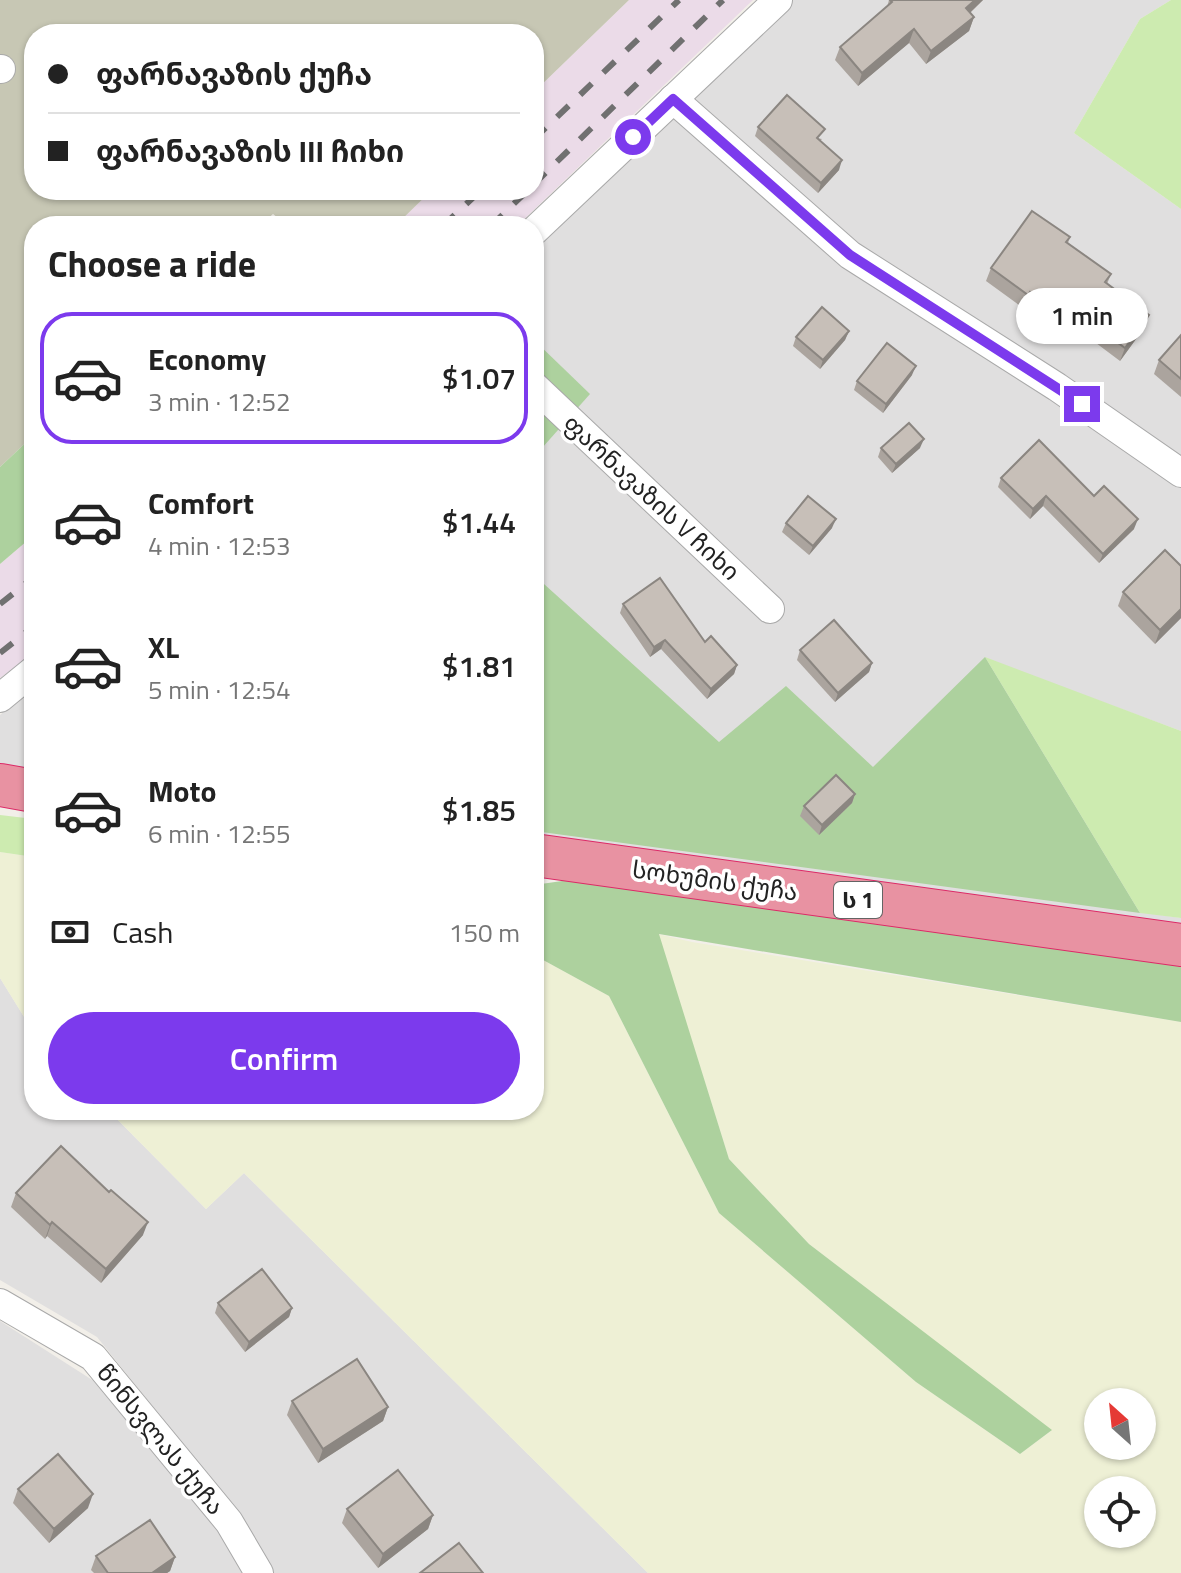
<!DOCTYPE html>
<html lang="en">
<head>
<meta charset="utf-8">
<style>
	body { margin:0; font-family:"Titillium Web","Noto Sans Georgian",sans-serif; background:#f6f6f6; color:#222; height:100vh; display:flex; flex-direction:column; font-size:30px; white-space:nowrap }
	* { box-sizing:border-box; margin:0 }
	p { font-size:26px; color:#767676 }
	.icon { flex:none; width:44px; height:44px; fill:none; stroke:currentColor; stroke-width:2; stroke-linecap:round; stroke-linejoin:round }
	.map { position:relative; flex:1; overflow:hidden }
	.sheet { position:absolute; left:24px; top:216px; width:520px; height:904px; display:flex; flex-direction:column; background:#fff; border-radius:32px; box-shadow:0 2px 6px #0004 }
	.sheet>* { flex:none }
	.top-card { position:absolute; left:24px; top:24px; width:520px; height:176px; border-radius:32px; box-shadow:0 2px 6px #0004; display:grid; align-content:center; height:176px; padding:0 24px; background:#fff }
	.needle { width:52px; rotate:333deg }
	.controls { position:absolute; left:1084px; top:1388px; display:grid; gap:16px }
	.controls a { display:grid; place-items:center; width:72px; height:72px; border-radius:50%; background:#fff; box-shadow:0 2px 6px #0004; font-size:40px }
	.end { position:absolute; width:36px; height:36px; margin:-18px; border:10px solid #7c3aed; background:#fff; box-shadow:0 0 0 4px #fff }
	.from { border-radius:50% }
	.bubble { position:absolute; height:56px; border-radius:28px; background:#fff; box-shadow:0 2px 6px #0004; font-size:26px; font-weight:600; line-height:56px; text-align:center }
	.top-card b { display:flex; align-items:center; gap:28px; height:76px; font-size:30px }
	.top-card b+b { border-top:2px solid #e0e0e0 }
	.top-card i { width:20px; height:20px; background:#222 }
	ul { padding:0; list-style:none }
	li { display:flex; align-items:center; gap:24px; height:132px; margin:0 16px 12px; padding:0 8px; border:4px solid transparent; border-radius:32px }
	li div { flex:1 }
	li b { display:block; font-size:30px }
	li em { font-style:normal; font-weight:600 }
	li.current { border-color:#7c3aed }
	li>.icon { width:72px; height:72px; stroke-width:1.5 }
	h2 { padding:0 24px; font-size:36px; line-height:96px }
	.pay { display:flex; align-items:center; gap:20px; height:88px; padding:0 24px; font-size:30px }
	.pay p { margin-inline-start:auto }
	.action { display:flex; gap:16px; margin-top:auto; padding:16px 24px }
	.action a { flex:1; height:92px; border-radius:48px; background:#7c3aed; color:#fff; font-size:32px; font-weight:600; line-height:92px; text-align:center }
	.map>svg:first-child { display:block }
	.residential { fill:#e0dfdf }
	.industrial { fill:#ebdbe8 }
	.construction { fill:#c7c7b4 }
	.farmland { fill:#eef0d5; fill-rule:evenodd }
	.grass { fill:#cdebb0 }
	.forest { fill:#add19e }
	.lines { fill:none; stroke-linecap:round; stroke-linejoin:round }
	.minor-casing { stroke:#a9a9a9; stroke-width:30 }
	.highway-casing { stroke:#dc2a67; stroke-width:44 }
	.minor { stroke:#fff; stroke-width:28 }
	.highway { stroke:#e892a2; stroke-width:42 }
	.rail { stroke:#707070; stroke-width:6; stroke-dasharray:16 16; stroke-linecap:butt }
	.wall { fill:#aba49e }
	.shaded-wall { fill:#8b8681 }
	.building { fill:#c7bfb8; stroke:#8b8681; stroke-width:2 }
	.route { stroke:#7c3aed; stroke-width:10 }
	.labels { text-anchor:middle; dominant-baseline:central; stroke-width:7; stroke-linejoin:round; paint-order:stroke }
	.shield { fill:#fff; stroke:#646464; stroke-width:2 }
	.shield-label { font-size:22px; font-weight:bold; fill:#222 }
	.street-label { font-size:24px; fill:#222; stroke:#fff }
</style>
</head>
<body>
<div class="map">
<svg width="1181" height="1573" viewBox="0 0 1181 1573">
	<rect width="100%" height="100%" fill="#f2efe9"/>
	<g class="residential">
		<polygon points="791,0 1171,0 1140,19 1074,133 1181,209 1181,731 986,659 1139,912 1181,918 1181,925 534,840 534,241"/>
		<polygon points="34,688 34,775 0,770 0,715"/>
		<polygon points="0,978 34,1033 34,1110 108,1110 206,1209 244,1173 648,1573 274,1573 242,1518 97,1337 0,1280"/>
		<polygon points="0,1321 97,1383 218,1525 245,1573 0,1573"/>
	</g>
	<g class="industrial">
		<polygon points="629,0 753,0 517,226 395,226 432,190 534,190 534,92"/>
		<polygon points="34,535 34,653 0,678 0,564"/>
	</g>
	<polygon class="construction" points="0,0 629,0 534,92 534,34 34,34 34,190 432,190 395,226 288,226 273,214 259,226 34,226 34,435 0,467"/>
	<g class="farmland">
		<polygon points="0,852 34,857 34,1033 0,978"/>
		<path d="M658,934L692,942L1181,1022V1573H648L244,1173L206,1209L108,1110H534V955L609,996L719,1213L916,1382L1020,1454L1051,1431L809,1244L729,1159ZM1098,1402H1142V1446H1098ZM1098,1490H1142V1534H1098Z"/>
	</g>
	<g class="grass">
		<polygon points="1171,0 1181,0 1181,209 1074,133 1140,19"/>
		<polygon points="985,657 1181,731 1181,918 1140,913"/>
		<polygon points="0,815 34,819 34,857 0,852"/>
	</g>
	<g class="forest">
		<polygon points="534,340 590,394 534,457"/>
		<polygon points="34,435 34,535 0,564 0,467"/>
		<polygon points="534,575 719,742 786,686 873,767 985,657 1140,913 534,831"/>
		<polygon points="583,878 1181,962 1181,1022 659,934 729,1159 809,1244 1052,1430 1020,1454 916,1382 719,1213 609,996 534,955 534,885"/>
	</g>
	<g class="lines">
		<g class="minor-casing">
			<g id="minor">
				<polyline points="0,69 1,69"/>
				<polyline points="673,99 850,255 1057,387 1181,473"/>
				<polyline points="534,231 778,0"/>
				<polyline points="534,386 770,609"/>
				<polyline points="0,698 34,670"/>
				<polyline points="0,1303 93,1357 229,1522 259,1573"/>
			</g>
		</g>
		<g class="highway-casing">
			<g id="highway">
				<polyline points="0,785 34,791"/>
				<polyline points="534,855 1181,945"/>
			</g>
		</g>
		<use href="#minor" class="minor"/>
		<use href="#highway" class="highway"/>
		<g class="rail">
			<polyline points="534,139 679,0"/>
			<polyline points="534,184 723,0"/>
			<polyline points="443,226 481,190"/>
			<polyline points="491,226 528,190"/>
			<polyline points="0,604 34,577"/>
			<polyline points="0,653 34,626"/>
		</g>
	</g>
	<g class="wall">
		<polygon points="889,0 983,0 970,13 974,17 969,31 926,64 909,43 858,86 835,60 840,47 887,7"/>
		<polygon points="758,127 822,139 820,141 839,170 818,193 755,136"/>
		<polygon points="1070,237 1068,243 1111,274 1107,284 1144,328 1120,361 1076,328 1071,336 1026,304 1023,308 986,281 991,268"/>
		<polygon points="849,331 845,340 820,369 793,346 796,337"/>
		<polygon points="1181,335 1181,397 1154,374 1159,360"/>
		<polygon points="912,375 883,413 854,390 857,381"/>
		<polygon points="881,448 920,448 892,473 878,457"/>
		<polygon points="1001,478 1094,496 1134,529 1099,563 1043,506 1030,519 998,487"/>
		<polygon points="786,523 832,528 809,555 782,532"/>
		<polygon points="1123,592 1181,618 1155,644 1118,606"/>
		<polygon points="623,604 705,642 737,665 734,674 707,699 661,649 650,657 620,613"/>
		<polygon points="800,650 872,663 869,672 835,702 797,660"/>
		<polygon points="855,794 852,803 819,835 800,816 804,806"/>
		<polygon points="16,1193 143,1235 101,1283 47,1236 45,1239 11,1207"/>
		<polygon points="218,1303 292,1308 289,1317 245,1352 215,1313"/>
		<polygon points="292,1401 388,1407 383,1421 318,1463 287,1415"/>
		<polygon points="18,1489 88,1508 49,1543 13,1503"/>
		<polygon points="347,1509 433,1515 428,1529 378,1568 342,1523"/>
		<polygon points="96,1556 175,1557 170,1571 167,1573 94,1573 91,1570"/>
	</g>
	<g class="shaded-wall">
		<polygon points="975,0 983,0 961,21 966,8"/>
		<polygon points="974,17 969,31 926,64 931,51"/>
		<polygon points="914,29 909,43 858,86 862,73"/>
		<polygon points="842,160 839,170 818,193 821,183"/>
		<polygon points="1081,315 1076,328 1071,336 1076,323"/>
		<polygon points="1149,315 1144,328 1120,361 1125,348"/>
		<polygon points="849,331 845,340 820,369 823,360"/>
		<polygon points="916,366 912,375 883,413 886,404"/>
		<polygon points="924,439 920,448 892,473 896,464"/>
		<polygon points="1046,496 1043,506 1030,519 1033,509"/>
		<polygon points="836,519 832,528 809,555 813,546"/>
		<polygon points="1138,519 1134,529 1099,563 1103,554"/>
		<polygon points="1181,609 1181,618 1155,644 1160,630"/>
		<polygon points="665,640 661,649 650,657 654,647"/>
		<polygon points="872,663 869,672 835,702 838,693"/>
		<polygon points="737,665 734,674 707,699 711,689"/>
		<polygon points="855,794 852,803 819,835 822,825"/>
		<polygon points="52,1222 47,1236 45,1239 50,1225"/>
		<polygon points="148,1222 143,1235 101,1283 106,1269"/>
		<polygon points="292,1308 289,1317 245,1352 249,1342"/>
		<polygon points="388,1407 383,1421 318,1463 323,1449"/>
		<polygon points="93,1494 88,1508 49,1543 54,1529"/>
		<polygon points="433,1515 428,1529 378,1568 383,1554"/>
		<polygon points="175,1557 170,1571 167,1573 152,1573"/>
	</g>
	<g class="building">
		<polygon points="890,0 975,0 966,8 974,17 931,51 914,29 862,73 840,47 892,2"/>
		<polygon points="787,95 825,129 817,138 842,160 821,183 758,127"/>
		<polygon points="1032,211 1070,237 1066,242 1111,274 1105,282 1149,315 1125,348 1081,315 1076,323 1030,292 1028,295 991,268"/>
		<polygon points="822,307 849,331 823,360 796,337"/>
		<polygon points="1181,335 1181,379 1159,360"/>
		<polygon points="887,343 916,366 886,404 857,381"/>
		<polygon points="909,423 924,439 896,464 881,448"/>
		<polygon points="1039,440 1094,496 1104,486 1138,519 1103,554 1046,496 1033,509 1001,478"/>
		<polygon points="808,496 836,519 813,546 786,523"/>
		<polygon points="1165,550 1181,566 1181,609 1160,630 1123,592"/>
		<polygon points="660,578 705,642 711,636 737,665 711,689 665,640 654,647 623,604"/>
		<polygon points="834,620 872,663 838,693 800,650"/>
		<polygon points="836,775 855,794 822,825 804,806"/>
		<polygon points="61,1146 109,1192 111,1190 148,1222 106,1269 52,1222 50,1225 16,1193"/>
		<polygon points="262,1269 292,1308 249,1342 218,1303"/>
		<polygon points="357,1359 388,1407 323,1449 292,1401"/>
		<polygon points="58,1454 93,1494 54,1529 18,1489"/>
		<polygon points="398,1470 433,1515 383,1554 347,1509"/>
		<polygon points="150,1520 175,1557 152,1573 108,1573 96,1556"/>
		<polygon points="459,1543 483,1573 420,1573"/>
	</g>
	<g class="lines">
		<polyline class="route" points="633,137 673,99 850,255 1082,404"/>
	</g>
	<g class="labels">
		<rect class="shield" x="834" y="882" width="48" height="36" rx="6"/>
		<g class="shield-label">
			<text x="858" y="900">ს 1</text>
		</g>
		<g class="street-label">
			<text transform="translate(652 497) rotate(43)">ფარნავაზის V ჩიხი</text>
			<text transform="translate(715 880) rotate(8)">სოხუმის ქუჩა</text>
			<text transform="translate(161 1439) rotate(51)">წინსვლას ქუჩა</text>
		</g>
	</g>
</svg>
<div class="controls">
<a><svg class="needle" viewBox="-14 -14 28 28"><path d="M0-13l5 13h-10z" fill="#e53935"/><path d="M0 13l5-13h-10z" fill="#767676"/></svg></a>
<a><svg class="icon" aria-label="locate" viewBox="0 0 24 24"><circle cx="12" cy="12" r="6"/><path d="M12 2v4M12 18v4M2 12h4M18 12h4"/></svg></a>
</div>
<i class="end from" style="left:633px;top:137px"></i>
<i class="end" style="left:1082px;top:404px"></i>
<div class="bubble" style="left:1016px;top:288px;width:132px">1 min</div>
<div class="top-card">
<b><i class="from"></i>ფარნავაზის ქუჩა</b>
<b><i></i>ფარნავაზის III ჩიხი</b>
</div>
<section class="sheet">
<h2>Choose a ride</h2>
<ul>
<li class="current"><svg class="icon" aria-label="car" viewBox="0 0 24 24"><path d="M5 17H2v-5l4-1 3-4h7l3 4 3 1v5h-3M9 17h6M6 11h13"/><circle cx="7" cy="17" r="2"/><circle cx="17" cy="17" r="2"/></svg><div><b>Economy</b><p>3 min · 12:52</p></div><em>$1.07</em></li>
<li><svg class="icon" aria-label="car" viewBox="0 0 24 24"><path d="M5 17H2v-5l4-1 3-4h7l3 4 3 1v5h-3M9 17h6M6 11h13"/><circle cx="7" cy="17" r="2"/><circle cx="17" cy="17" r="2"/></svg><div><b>Comfort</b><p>4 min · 12:53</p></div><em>$1.44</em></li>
<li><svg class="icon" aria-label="car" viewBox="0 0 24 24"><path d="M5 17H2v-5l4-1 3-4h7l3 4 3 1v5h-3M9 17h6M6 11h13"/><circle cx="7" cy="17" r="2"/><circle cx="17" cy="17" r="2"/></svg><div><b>XL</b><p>5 min · 12:54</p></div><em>$1.81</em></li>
<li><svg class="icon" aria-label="car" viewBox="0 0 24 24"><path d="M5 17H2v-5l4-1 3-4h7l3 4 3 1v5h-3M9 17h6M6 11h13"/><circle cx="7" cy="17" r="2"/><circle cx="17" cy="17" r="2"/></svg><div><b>Moto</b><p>6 min · 12:55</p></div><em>$1.85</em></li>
</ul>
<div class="pay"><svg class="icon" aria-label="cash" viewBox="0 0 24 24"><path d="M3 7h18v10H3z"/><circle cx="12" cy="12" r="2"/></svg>Cash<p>150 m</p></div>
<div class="action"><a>Confirm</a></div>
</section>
</div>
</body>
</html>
